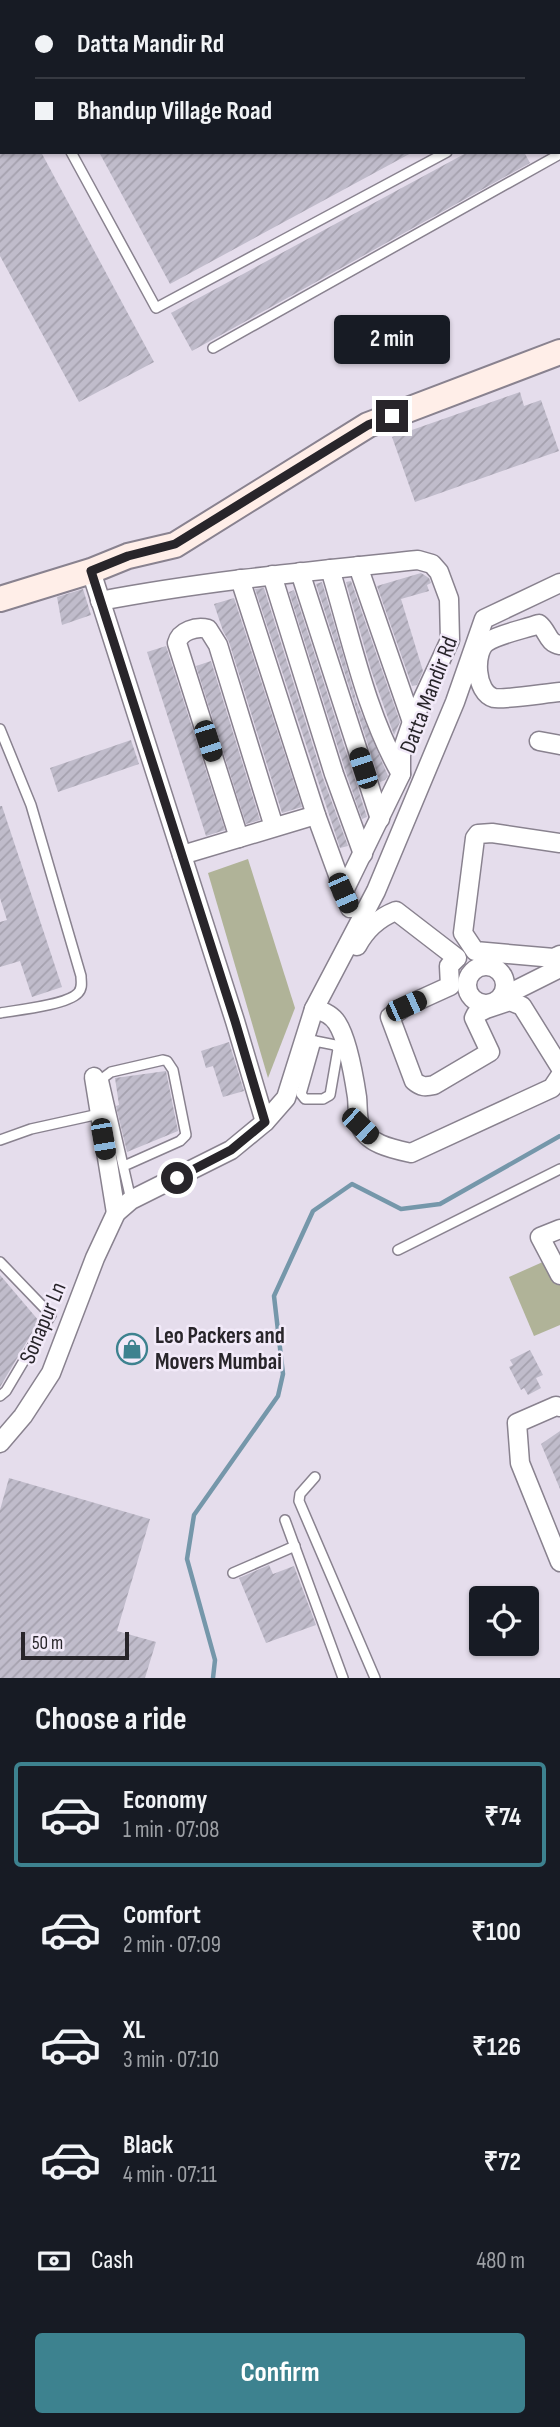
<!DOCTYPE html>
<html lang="en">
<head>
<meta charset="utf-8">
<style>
	body { margin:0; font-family:"Sofia Sans Condensed",sans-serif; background:#242831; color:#f1f3f6; height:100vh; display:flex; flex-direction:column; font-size:26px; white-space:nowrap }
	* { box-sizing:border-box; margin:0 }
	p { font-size:23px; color:#9ea1a6 }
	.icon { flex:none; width:38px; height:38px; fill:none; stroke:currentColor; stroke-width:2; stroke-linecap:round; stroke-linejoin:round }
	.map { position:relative; height:1678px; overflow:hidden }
	.drawer { display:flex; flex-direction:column; background:#171b24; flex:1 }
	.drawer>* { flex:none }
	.guide { position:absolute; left:0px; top:0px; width:560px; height:154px; box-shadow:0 2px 5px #0004; display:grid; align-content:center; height:154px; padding:0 35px; background:#171b24 }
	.buttons { position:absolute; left:469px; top:1586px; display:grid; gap:14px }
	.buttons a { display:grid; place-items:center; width:70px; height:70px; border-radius:7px; background:#171b24; box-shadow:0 2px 5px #0004; font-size:35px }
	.scale { position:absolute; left:21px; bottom:18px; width:108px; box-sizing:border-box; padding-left:7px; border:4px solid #28252a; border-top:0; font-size:19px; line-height:24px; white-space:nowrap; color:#28252a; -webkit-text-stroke:5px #f2eaf9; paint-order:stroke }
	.end { position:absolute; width:32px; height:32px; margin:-16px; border:9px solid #28252a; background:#fff; box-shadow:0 0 0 4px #fff }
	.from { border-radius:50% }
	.bubble { position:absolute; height:49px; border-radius:7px; background:#171b24; box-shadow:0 2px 5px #0004; font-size:23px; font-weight:700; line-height:49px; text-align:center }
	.car { position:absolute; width:21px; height:42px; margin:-21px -10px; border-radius:9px; box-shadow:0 0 5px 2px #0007; background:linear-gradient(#222 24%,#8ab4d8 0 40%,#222 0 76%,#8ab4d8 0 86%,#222 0) }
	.guide b { display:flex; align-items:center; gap:24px; height:66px; font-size:26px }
	.guide b+b { border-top:2px solid #363941 }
	.guide i { width:18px; height:18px; background:#f1f3f6 }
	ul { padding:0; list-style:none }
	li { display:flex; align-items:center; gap:21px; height:105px; margin:0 14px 10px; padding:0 21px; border:4px solid transparent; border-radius:7px }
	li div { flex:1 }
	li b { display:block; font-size:26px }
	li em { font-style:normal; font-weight:700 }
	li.current { border-color:#3d828f }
	li>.icon { width:63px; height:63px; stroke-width:1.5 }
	h2 { padding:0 35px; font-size:32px; line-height:84px }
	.pay { display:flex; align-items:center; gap:18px; height:77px; padding:0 35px; font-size:26px }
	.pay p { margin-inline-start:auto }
	.button { display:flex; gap:14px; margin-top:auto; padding:14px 35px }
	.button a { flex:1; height:80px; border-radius:7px; background:#3d828f; color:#fff; font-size:28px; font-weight:700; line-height:80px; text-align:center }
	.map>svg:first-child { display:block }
	.green { fill:#b0b398 }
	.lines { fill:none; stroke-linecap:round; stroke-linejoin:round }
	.stream { stroke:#7597aa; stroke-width:4.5 }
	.building { fill:url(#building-hatch) }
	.lane-casing { stroke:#89828f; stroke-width:12 }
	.street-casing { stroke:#89828f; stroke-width:21 }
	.secondary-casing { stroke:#89828f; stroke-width:28 }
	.lane { stroke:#fff; stroke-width:9 }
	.street { stroke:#fff; stroke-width:18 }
	.secondary { stroke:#ffeee8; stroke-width:24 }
	.route { stroke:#28252a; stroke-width:9 }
	.labels { text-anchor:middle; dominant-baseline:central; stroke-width:5; stroke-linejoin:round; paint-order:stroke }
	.street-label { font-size:23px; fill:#28252a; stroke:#f2eaf9 }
	.poi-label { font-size:23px; font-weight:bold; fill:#28252a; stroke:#f2eaf9; text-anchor:start }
</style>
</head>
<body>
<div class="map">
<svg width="560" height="1678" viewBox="0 0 560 1678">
	<defs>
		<pattern id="building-hatch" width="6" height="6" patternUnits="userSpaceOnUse" patternTransform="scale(1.75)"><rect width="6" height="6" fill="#c0bccb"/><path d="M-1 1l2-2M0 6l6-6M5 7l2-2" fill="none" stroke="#a5a1ae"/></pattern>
	</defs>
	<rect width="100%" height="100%" fill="#e5ddec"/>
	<g class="green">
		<polygon points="248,859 295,1008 268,1078 208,873"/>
		<polygon points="554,1257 560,1270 560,1325 534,1336 509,1277"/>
	</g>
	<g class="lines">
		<polyline class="stream" points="213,1678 215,1660 187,1559 194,1515 278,1396 283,1374 274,1296 313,1211 352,1184 401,1209 440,1204 560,1136"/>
	</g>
	<g class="building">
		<polygon points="0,152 41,152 154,362 79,402 0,256"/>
		<polygon points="99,152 413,152 170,284"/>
		<polygon points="468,152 524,152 530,163 192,351 171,313"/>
		<polygon points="520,392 524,406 541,400 559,451 415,502 392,437"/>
		<polygon points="421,573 429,578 431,583 427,585 429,591 401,599 423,671 417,685 412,686 377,586"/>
		<polygon points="351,581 400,722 394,735 371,670 346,582"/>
		<polygon points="322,582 357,703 388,776 385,780 380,782 316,584"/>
		<polygon points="264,588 323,778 348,846 340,848 255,589"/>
		<polygon points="83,589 91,615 62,625 57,597"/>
		<polygon points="294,590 367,817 362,819 345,770 289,592"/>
		<polygon points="234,598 302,807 282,813 229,642 223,631 214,604"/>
		<polygon points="166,646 225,830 206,836 147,652"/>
		<polygon points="211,661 260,820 246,824 196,666"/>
		<polygon points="131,740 139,764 58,792 50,768"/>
		<polygon points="0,806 2,806 62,987 32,997 20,961 0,967 0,922 7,920 0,898"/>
		<polygon points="229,1042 244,1091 223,1097 213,1066 206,1068 201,1051"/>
		<polygon points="166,1071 178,1131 127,1152 116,1106 119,1105 115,1078"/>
		<polygon points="0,1275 39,1321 0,1387"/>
		<polygon points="530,1350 543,1375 536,1378 541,1388 528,1395 524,1388 521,1390 509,1367 513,1365 510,1360"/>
		<polygon points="560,1431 560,1489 541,1444"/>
		<polygon points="9,1478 150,1519 117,1631 156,1642 145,1678 0,1678 0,1510"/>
		<polygon points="269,1565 273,1574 294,1566 316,1625 266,1643 239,1578"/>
	</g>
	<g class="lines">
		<g class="lane-casing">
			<g id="lane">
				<polyline points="547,0 548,2"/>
				<polyline points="116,2 119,0"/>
				<polyline points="0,20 2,24"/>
				<polyline points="558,21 560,24"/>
				<polyline points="558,93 560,92"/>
				<polyline points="558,135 560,136"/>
				<polyline points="71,152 156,308 447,152"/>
				<polyline points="213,348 560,154"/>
				<path d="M0,729L31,805L81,976C81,982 83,988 78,993C67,1005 18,1010 0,1013"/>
				<polyline points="305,1039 335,1045 338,1049 330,1095 323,1099 305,1099 301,1094 316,1041"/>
				<polyline points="0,1140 31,1129 99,1114"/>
				<polyline points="124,1166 180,1141 186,1135 173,1070 167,1061 163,1060 111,1072 103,1078 131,1200"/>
				<polyline points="398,1250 560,1169"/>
				<polyline points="0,1262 51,1315 6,1391 0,1396"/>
				<polyline points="315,1477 300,1494 299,1501 375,1678"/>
				<polyline points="285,1520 343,1678"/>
				<polyline points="233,1573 295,1546"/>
			</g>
		</g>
		<g class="street-casing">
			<g id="street">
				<polyline points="358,566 412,722"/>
				<path d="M330,569C351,637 365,711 401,774"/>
				<polyline points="91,571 235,1021 265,1122"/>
				<polyline points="300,572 380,819"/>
				<polyline points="272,575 334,774 363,854"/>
				<polyline points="240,579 316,815 350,908"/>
				<path d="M100,601C205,581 312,571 418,560L432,564L439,572L449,599L450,640L412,722L401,754V774L343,893"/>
				<path d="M560,645C547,643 548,631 539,624C525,629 499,634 487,642C473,651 475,693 494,698C504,700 547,693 560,692"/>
				<polyline points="539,741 560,745"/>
				<path d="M239,838L177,643C180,631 196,626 208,629L218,645L274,827"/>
				<polyline points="560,843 492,833 478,834 475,838 463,933 475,951 554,958 560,955"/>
				<polyline points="182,855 316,815"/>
				<path d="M357,946C366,929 378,918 396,911L457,958L449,966L450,986L406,1006L390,1017L414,1081C421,1087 425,1087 434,1085L490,1052L474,1018L476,1014L486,1009L510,1001L522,1006L560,1067"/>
				<circle cx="486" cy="985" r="19"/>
				<polyline points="503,994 508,994 560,968"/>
				<path d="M314,1009C323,1011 332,1015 337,1023C348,1040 354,1077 357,1097C358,1106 357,1117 360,1125C367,1144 393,1149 411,1153L552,1088L560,1076"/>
				<polyline points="94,1077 116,1213"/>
				<polyline points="560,1229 540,1237 560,1275"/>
				<polyline points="560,1407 556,1406 517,1423 520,1463 560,1562"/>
				<polyline points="0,1443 23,1416 51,1373 95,1258 116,1213 131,1200 231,1150 265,1122 286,1098 314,1009 376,891 455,702 484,619 560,583"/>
			</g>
		</g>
		<g class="secondary-casing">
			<polyline id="secondary" points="0,599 91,571 128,556 175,545 368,425 560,352"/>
		</g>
		<use href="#lane" class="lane"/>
		<use href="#street" class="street"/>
		<use href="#secondary" class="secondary"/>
	</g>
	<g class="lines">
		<polyline class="route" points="177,1178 231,1150 265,1122 235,1021 91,571 128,556 175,544 368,425 392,416"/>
	</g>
	<defs>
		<g id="shop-ring" transform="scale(1.575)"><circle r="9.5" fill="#f2eaf9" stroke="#3d828f" stroke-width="1.5"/><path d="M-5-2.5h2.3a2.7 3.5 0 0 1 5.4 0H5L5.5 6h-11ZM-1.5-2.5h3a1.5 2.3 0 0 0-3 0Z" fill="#3d828f"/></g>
	</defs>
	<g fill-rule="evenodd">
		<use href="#shop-ring" x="132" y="1349"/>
	</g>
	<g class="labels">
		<g class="street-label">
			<text transform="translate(429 695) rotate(-69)">Datta Mandir Rd</text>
			<text transform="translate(43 1323) rotate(-67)">Sonapur Ln</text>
		</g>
		<g class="poi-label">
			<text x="155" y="1336">Leo Packers and<tspan x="155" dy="26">Movers Mumbai</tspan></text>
		</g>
	</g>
</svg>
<div class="buttons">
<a><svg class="icon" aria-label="locate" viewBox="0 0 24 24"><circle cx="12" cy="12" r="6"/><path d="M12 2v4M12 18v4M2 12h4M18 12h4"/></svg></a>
</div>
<div class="scale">50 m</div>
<i class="end from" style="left:177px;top:1178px"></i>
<i class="end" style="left:392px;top:416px"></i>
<div class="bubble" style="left:334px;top:315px;width:116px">2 min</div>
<i class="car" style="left:208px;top:741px;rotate:162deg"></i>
<i class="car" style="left:363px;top:768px;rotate:342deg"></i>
<i class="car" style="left:343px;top:893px;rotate:156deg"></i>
<i class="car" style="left:406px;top:1006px;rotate:66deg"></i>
<i class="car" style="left:360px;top:1126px;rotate:134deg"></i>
<i class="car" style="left:103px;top:1139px;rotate:170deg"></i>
<div class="guide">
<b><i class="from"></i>Datta Mandir Rd</b>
<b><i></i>Bhandup Village Road</b>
</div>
</div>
<section class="drawer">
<h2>Choose a ride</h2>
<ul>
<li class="current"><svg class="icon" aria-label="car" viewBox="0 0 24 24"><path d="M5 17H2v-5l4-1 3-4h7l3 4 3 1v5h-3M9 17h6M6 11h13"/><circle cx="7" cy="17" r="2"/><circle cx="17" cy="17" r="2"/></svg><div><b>Economy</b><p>1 min · 07:08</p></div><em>₹74</em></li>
<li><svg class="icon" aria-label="car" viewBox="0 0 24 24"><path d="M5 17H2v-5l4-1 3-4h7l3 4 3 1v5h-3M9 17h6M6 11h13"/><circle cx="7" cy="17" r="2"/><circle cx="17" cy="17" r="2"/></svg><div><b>Comfort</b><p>2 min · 07:09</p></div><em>₹100</em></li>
<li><svg class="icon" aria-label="car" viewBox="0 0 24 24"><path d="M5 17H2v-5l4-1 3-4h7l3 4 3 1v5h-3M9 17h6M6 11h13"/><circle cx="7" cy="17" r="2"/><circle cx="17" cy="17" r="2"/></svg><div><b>XL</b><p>3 min · 07:10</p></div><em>₹126</em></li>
<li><svg class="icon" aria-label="car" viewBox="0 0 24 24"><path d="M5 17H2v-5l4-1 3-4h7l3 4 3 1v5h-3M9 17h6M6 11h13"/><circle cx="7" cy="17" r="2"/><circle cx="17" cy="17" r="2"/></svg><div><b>Black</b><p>4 min · 07:11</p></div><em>₹72</em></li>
</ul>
<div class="pay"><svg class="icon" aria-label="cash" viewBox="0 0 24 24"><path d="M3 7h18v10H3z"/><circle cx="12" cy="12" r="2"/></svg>Cash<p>480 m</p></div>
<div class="button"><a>Confirm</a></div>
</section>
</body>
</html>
